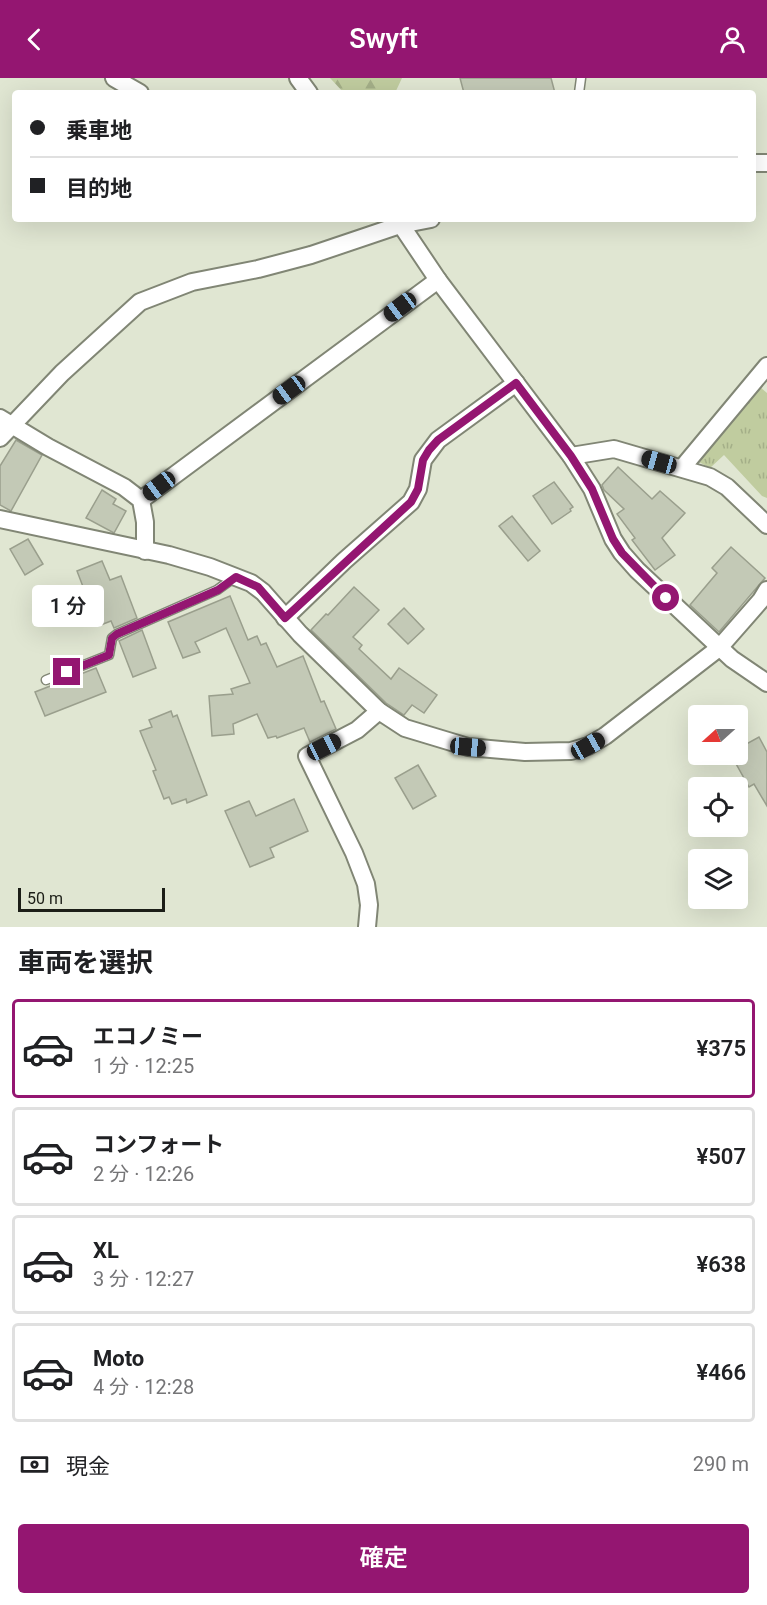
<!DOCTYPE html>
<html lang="ja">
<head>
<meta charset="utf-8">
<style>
	body { margin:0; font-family:Roboto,"Noto Sans JP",sans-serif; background:#f6f6f6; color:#202124; height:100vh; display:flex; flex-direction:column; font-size:22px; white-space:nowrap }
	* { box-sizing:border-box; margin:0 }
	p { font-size:20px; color:#757577 }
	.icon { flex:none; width:33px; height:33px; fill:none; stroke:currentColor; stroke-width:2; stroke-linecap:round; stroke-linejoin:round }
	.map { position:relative; height:849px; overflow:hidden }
	.details { display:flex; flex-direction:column; background:#fff; flex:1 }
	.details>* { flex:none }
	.guide { position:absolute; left:12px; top:12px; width:744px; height:132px; border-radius:6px; box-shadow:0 6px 24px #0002; display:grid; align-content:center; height:132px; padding:0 18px; background:#fff }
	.needle { width:39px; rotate:249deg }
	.fabs { position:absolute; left:688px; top:627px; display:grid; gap:12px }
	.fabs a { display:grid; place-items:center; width:60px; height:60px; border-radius:6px; background:#fff; box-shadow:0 6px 24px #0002; font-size:30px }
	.scale { position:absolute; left:18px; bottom:15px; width:147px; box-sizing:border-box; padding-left:6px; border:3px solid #1c1e17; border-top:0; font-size:16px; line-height:21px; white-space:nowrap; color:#1c1e17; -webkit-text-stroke:4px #e0e6d2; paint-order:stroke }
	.end { position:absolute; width:27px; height:27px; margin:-14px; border:8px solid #941671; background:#fff; box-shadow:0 0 0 3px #fff }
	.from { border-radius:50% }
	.bubble { position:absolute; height:42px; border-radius:6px; background:#fff; box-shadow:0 6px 24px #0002; font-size:20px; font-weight:600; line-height:42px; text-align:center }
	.car { position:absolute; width:18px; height:36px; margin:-18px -9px; border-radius:8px; box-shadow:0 0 4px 2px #0007; background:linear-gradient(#222 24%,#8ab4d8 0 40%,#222 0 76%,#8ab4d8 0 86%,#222 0) }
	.guide b { display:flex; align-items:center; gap:21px; height:57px; font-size:22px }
	.guide b+b { border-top:2px solid #e0e0e0 }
	.guide i { width:15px; height:15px; background:#202124 }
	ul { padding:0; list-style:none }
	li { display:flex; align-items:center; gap:18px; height:99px; margin:0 12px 9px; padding:0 6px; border:3px solid #e0e0e0; border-radius:6px }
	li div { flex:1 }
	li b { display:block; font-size:22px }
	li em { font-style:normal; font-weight:600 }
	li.current { border-color:#941671 }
	li>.icon { width:54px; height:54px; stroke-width:1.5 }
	h2 { padding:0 18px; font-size:27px; line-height:72px }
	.pay { display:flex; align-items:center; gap:15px; height:66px; padding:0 18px; font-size:22px }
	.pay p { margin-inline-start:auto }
	.button { display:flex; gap:12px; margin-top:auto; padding:12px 18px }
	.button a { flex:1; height:69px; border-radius:6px; background:#941671; color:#fff; font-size:24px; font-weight:600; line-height:69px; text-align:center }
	header { display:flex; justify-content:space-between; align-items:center; height:78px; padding:0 18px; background:#941671; color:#fff; font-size:27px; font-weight:600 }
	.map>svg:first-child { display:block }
	.grass { fill:url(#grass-tufts) }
	.forest { fill:url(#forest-firs) }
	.building { fill:#c3c9b6; stroke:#9a9f8d; stroke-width:1.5 }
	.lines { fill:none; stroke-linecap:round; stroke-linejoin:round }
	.service-casing { stroke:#818675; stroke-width:11 }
	.minor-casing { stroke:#818675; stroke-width:20 }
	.service { stroke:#fff; stroke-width:8 }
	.minor { stroke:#fff; stroke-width:16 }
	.route { stroke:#941671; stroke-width:8 }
</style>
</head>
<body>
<header><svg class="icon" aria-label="back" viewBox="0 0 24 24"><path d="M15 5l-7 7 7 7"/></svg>Swyft<svg class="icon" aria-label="person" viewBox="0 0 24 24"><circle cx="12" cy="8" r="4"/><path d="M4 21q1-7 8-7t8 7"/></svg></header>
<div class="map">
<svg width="767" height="849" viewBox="0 0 767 849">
	<defs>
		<pattern id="grass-tufts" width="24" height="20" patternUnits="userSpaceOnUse" patternTransform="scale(1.5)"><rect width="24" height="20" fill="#c0cc9f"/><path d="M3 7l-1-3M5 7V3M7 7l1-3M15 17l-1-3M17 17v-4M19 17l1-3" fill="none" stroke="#a4af88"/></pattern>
		<pattern id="forest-firs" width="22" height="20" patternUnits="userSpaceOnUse" patternTransform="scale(1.5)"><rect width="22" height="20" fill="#c0cc9f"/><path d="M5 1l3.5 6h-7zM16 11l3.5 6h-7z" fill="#a4af88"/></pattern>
	</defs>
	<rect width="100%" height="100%" fill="#e0e6d2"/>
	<polygon class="grass" points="759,308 767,315 767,420 762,418 724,377 710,390 699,384 703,376"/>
	<polygon class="forest" points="330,0 402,0 395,15 344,15"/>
	<g class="building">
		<polygon points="460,0 551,0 555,15 464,15"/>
		<polygon points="16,362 42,377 11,433 0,427 0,388"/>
		<polygon points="618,389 652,421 660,413 685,435 662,460 675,477 655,492 632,462 635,460 617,436 624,431 604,412 602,407"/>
		<polygon points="554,404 573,429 570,431 571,433 552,446 533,418"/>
		<polygon points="102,412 116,421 113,426 126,433 114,455 86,440"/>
		<polygon points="512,438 540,473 528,483 499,448"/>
		<polygon points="28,461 43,486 25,497 10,471"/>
		<polygon points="731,469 765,500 719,554 690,527 717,495 712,490"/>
		<polygon points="102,483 110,502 121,498 137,540 114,550 111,543 98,548 77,493"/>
		<polygon points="354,509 379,532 353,559 362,567 359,571 391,601 399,590 437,617 424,635 412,627 404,637 386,625 311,552 326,536 328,537"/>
		<polygon points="230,518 248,562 257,558 261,567 266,565 277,589 303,578 321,624 324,623 336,651 310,664 304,650 277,660 276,658 268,660 257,636 233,646 234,656 212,658 209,618 233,616 231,611 250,605 226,550 195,564 200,574 183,580 168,544"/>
		<polygon points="404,530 424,551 408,566 388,546"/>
		<polygon points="142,552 156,590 133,599 119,563"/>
		<polygon points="96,590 106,614 45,638 35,614"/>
		<polygon points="171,633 173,639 177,637 207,717 187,725 186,721 172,726 169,719 164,721 153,693 156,692 140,653 152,649 149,642"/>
		<polygon points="759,659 767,674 767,728 754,706 749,709 735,684 744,678 739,670"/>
		<polygon points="418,687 436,718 413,731 395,700"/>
		<polygon points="294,721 308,753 270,770 274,779 250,789 225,733 249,723 256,738"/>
	</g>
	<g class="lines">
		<g class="service-casing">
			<g id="service">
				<polyline points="579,15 581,0"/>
				<polyline points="46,602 109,577 112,560 117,556 217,512 235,499"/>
			</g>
		</g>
		<g class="minor-casing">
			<g id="minor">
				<polyline points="114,0 140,15"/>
				<polyline points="298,0 309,15"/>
				<polyline points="753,85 767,85"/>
				<polyline points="397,141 438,202 571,378 592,411 613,461 622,475 637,492 732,581 767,605"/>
				<polyline points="0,340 48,369 124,409 141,422 145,444 145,473"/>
				<polyline points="0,360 62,295 140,224 192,204 258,191 311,177 400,147 431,141"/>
				<polyline points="571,378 614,371 710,399 727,409 767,447"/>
				<polyline points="682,390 767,288"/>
				<polyline points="141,422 438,202"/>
				<polyline points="0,441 169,477 210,489 251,505 263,514 300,556 379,633 405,650 468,669 525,674 571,673 588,668 605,658 719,570 761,522 767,512"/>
				<polyline points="285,540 344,483 411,424 418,411 423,382 438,362 516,305"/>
				<polyline points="367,849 369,827 366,806 354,775 307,678 357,652 379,633"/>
			</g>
		</g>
		<use href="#service" class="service"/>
		<use href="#minor" class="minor"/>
	</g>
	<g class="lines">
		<polyline class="route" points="67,594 109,577 112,560 117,556 218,512 236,499 258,509 285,540 411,424 418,411 423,382 429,372 438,362 516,305 571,378 592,411 613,461 622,475 666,520"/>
	</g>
</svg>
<div class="fabs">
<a><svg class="needle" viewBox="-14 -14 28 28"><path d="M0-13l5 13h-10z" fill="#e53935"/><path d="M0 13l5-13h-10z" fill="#757577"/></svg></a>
<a><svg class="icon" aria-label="locate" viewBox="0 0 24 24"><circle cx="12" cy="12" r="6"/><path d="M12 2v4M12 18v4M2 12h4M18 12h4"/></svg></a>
<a><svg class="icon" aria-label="layers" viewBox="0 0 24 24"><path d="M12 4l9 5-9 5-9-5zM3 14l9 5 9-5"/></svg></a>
</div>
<div class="scale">50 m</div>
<i class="end from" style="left:666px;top:520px"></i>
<i class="end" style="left:67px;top:594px"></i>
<div class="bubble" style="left:32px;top:507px;width:72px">1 分</div>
<i class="car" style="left:400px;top:229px;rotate:233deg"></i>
<i class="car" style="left:289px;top:312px;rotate:234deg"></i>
<i class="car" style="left:659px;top:384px;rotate:286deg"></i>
<i class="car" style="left:159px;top:408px;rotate:233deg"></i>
<i class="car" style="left:588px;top:668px;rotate:61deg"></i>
<i class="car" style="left:324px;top:669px;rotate:63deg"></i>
<i class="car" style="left:468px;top:669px;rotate:95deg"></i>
<div class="guide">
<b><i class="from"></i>乗車地</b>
<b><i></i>目的地</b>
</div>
</div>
<section class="details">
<h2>車両を選択</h2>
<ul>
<li class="current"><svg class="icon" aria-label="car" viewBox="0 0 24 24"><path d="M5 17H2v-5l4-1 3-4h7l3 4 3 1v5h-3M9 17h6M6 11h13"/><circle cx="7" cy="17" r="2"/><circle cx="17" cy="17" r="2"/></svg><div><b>エコノミー</b><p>1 分 · 12:25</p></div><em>¥375</em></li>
<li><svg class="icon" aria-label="car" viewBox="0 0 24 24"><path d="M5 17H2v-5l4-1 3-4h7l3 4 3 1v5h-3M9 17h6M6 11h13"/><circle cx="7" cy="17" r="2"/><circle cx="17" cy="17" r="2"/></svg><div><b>コンフォート</b><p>2 分 · 12:26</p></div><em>¥507</em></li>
<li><svg class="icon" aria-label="car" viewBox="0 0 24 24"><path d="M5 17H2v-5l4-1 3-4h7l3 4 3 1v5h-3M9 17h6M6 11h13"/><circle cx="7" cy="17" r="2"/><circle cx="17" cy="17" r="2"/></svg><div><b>XL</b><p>3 分 · 12:27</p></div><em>¥638</em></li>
<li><svg class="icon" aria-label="car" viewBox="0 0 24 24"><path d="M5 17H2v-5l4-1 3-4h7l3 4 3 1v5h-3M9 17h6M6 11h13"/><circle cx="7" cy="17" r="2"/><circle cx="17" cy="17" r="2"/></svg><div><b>Moto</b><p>4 分 · 12:28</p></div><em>¥466</em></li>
</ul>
<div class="pay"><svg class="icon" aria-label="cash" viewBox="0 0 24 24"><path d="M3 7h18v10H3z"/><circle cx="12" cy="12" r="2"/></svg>現金<p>290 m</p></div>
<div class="button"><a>確定</a></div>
</section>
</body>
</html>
